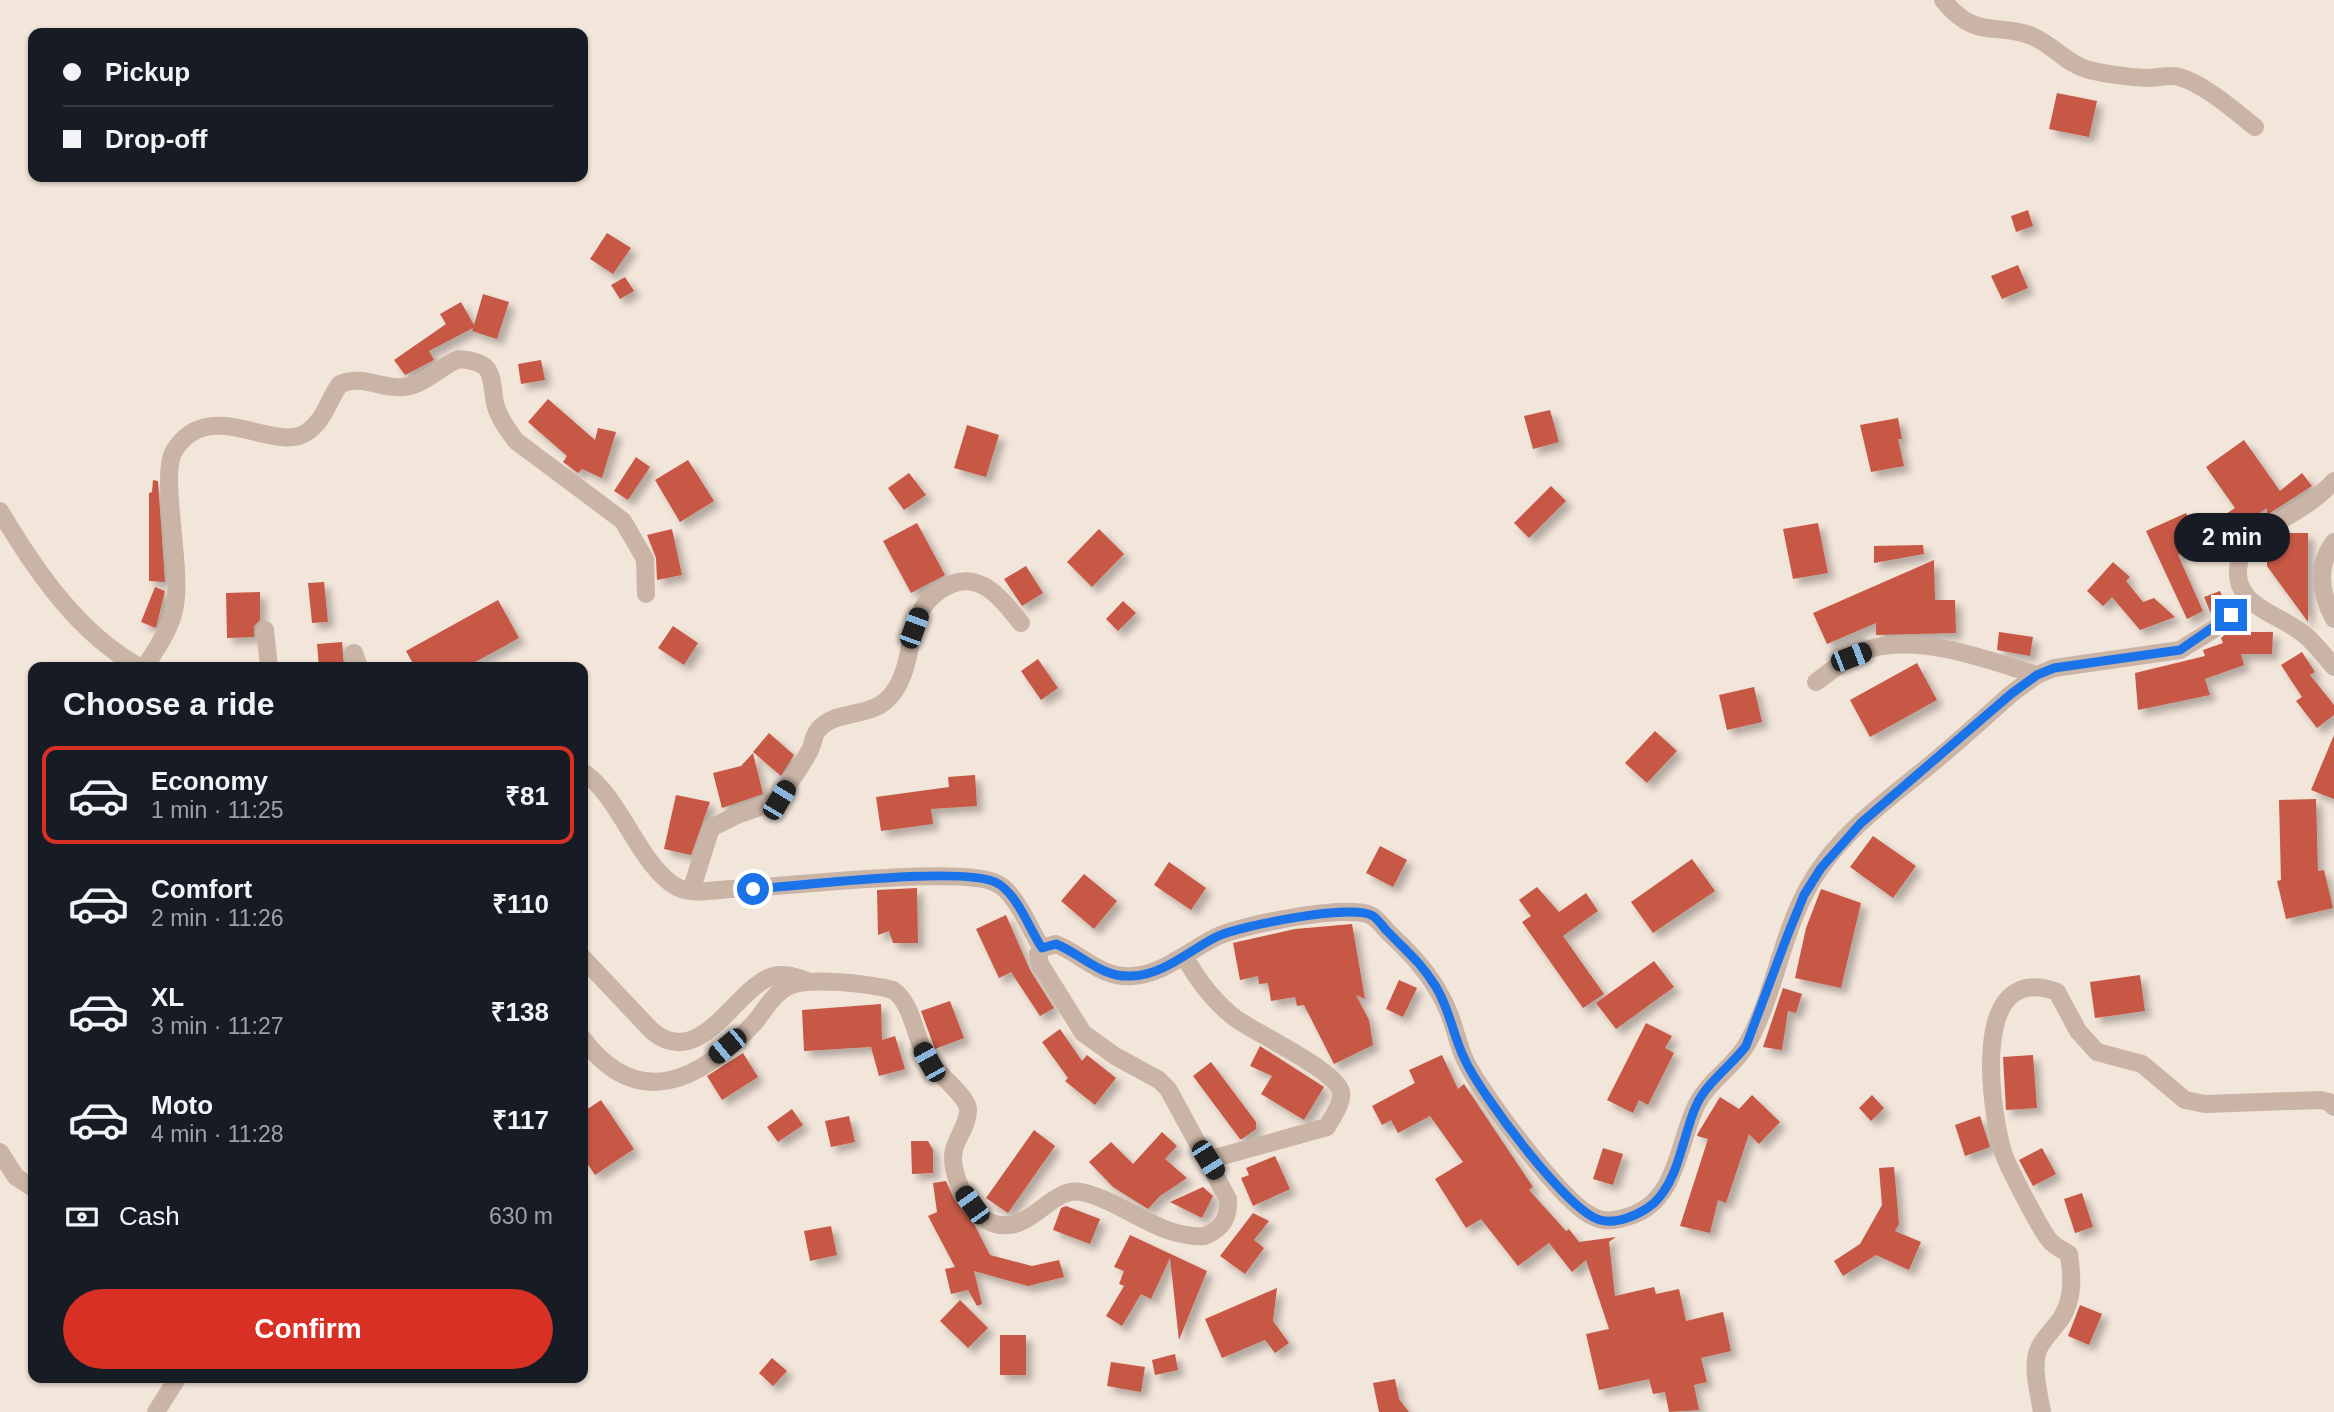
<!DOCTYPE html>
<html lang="en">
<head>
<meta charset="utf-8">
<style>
	body { margin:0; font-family:Arial,sans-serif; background:#20242c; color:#f1f3f6; height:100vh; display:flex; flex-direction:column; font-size:26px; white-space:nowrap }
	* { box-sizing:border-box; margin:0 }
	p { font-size:23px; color:#9ea1a6 }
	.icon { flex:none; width:38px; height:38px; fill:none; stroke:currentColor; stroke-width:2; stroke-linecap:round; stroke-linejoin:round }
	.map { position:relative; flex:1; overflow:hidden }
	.details { position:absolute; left:28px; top:662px; width:560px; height:721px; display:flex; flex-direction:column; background:#171b24; border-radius:14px; box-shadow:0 2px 5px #0004 }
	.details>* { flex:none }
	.top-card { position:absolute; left:28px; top:28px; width:560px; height:154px; border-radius:14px; box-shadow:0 2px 5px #0004; display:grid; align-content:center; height:154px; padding:0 35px; background:#171b24 }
	.end { position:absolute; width:32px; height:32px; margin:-16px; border:9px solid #1a73e8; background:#fff; box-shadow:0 0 0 4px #fff }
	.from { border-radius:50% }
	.bubble { position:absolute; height:49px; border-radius:24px; background:#171b24; box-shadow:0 2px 5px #0004; font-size:23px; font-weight:800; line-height:49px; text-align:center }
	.car { position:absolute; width:21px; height:42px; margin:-21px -10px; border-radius:9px; box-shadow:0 0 5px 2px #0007; background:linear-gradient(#222 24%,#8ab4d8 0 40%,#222 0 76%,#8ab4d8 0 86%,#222 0) }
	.top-card b { display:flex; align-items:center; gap:24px; height:66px; font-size:26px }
	.top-card b+b { border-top:2px solid #363941 }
	.top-card i { width:18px; height:18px; background:#f1f3f6 }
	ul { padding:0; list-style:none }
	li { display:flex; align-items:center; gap:21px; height:98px; margin:0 14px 10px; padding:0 21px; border:4px solid transparent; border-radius:14px }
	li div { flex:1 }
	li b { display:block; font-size:26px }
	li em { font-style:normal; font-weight:800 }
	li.active { border-color:#d93025 }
	li>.icon { width:63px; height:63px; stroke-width:1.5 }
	h2 { padding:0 35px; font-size:32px; line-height:84px }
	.pay { display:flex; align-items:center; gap:18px; height:77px; padding:0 35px; font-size:26px }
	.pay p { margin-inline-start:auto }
	.action { display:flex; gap:14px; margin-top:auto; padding:14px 35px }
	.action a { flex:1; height:80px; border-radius:42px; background:#d93025; color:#fff; font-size:28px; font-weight:800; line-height:80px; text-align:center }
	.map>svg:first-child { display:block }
	.building { fill:#c65844; filter:url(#shadow) }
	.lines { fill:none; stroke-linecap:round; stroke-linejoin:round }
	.minor { stroke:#cab4a6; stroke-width:18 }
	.tertiary { stroke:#cab4a6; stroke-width:18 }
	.route { stroke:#1a73e8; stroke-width:9 }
</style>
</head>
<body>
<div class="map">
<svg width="2334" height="1412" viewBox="0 0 2334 1412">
	<defs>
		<filter id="shadow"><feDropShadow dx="6" dy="6" stdDeviation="3.5" flood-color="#0004"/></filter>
	</defs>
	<rect width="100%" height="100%" fill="#f2e5da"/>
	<g class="building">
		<polygon points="2057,93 2097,101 2089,137 2049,129"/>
		<polygon points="2028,210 2033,226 2016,232 2011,216"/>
		<polygon points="607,233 631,248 613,274 590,259"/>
		<polygon points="2018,265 2028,288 2002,299 1991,276"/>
		<polygon points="625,277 634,291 620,299 611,285"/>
		<polygon points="483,294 509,302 497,339 472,331 473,328 429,351 434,360 405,375 394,360 446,324 440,314 461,302 474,325"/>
		<polygon points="541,360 545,380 521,384 518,364"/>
		<polygon points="548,399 595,440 598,428 616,432 602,478 582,469 578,473 563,462 567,456 528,422"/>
		<polygon points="1550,410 1559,442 1533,449 1524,416"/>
		<polygon points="1898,418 1902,439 1898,439 1904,466 1871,472 1860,425"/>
		<polygon points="967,425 999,435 986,477 954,468"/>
		<polygon points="2244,440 2280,491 2302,473 2312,486 2267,515 2267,508 2217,542 2206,527 2235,508 2206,467"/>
		<polygon points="636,457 650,467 628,500 614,491"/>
		<polygon points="688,460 714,501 680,522 655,480"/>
		<polygon points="909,473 926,495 904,510 888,488"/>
		<polygon points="153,480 158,481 165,582 149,581 149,493 152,492"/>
		<polygon points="1551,486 1566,501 1529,538 1514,523"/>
		<polygon points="2186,513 2200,545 2178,555 2203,611 2187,619 2146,531"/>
		<polygon points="917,523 945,575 911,593 883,541"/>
		<polygon points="1818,523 1828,573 1793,579 1783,529"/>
		<polygon points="672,529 682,575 657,580 656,558 647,535"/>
		<polygon points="1099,529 1124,554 1092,587 1067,562"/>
		<polygon points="2282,533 2308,533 2308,622 2267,566 2267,542"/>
		<polygon points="1923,545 1924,554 1874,563 1874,546"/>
		<polygon points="1934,560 1935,600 1955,600 1956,633 1876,635 1876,623 1827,644 1813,613"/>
		<polygon points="2113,562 2130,577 2126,581 2143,602 2154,598 2175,617 2140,630 2112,597 2103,606 2087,591"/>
		<polygon points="1026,566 1043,593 1022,606 1004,579"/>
		<polygon points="324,582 328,622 312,623 308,583"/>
		<polygon points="155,587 165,591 156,628 141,622"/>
		<polygon points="2220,591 2226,605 2212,616 2204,597"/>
		<polygon points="260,592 260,620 254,626 254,637 227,638 226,593"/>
		<polygon points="498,600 519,638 466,667 415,667 406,651"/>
		<polygon points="1123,601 1136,613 1118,631 1106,619"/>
		<polygon points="673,626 698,643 684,665 658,648"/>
		<polygon points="2234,627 2236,632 2273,632 2272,654 2241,654 2244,665 2205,679 2210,695 2138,710 2135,673 2205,656 2203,650 2223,643 2221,638"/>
		<polygon points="1999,632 2033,637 2030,656 1997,650"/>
		<polygon points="342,642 344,667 319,667 317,644"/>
		<polygon points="2302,652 2315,672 2310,675 2334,705 2334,715 2317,728 2296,701 2302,697 2281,665"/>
		<polygon points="1038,659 1058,688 1041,700 1021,671"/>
		<polygon points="1917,663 1937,700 1870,737 1850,700"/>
		<polygon points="1754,687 1762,722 1727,730 1719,695"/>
		<polygon points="1655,731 1677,751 1647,783 1625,763"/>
		<polygon points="769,733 794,755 781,776 753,752"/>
		<polygon points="2334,735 2334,799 2311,790"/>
		<polygon points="753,753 763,794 722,808 713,773 741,766"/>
		<polygon points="975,775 977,806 931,809 933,824 881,831 876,797 949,787 948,777"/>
		<polygon points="676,795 710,802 691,855 664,849"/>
		<polygon points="2316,799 2318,871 2324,870 2333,908 2286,919 2277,881 2281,880 2279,800"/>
		<polygon points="1873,836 1916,866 1893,898 1850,867"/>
		<polygon points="1380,846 1407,860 1393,887 1366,873"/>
		<polygon points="1692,859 1715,891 1653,933 1631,902"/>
		<polygon points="1169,862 1206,888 1191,910 1154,885"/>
		<polygon points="1084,874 1117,901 1094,929 1061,901"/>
		<polygon points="1537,887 1559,912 1586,893 1598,911 1563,936 1604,994 1583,1008 1522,922 1531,916 1519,900"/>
		<polygon points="917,888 918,943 893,943 889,931 878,935 877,890"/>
		<polygon points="1821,889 1861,903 1841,988 1795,978 1806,928"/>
		<polygon points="1006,915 1030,970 1054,1008 1040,1016 1011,972 999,978 976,929"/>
		<polygon points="1352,924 1365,999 1356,995 1369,1020 1373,1045 1334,1064 1304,1005 1297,1006 1295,997 1271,1001 1268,983 1259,984 1258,976 1240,980 1233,943 1295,929"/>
		<polygon points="1654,961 1674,987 1616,1029 1596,1003"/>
		<polygon points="2140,975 2145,1011 2095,1018 2090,982"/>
		<polygon points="1399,980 1417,988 1403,1017 1386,1009"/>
		<polygon points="1783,988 1802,994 1796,1013 1788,1011 1782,1050 1763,1047"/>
		<polygon points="950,1001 964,1038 935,1049 921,1011"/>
		<polygon points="881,1004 882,1040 895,1036 905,1069 879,1076 871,1047 804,1051 802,1010"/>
		<polygon points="1646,1023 1672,1036 1665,1048 1674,1053 1648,1105 1639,1100 1633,1113 1607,1100"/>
		<polygon points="1060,1029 1082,1061 1087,1055 1116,1078 1095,1105 1065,1081 1068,1078 1042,1042"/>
		<polygon points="1260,1046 1324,1087 1304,1120 1261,1094 1272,1076 1250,1066"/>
		<polygon points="743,1053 758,1077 722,1100 707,1076"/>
		<polygon points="1442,1055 1458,1089 1464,1084 1533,1187 1529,1190 1566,1231 1569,1229 1579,1242 1616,1237 1609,1242 1615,1296 1654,1287 1656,1294 1679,1289 1686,1321 1723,1312 1731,1351 1701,1358 1707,1382 1694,1385 1699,1410 1669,1412 1665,1392 1653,1394 1649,1379 1599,1390 1586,1334 1609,1329 1586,1260 1572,1272 1549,1243 1518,1266 1481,1219 1466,1228 1435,1179 1463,1162 1430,1116 1398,1133 1391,1120 1382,1125 1372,1106 1415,1083 1409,1070"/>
		<polygon points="2033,1055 2037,1108 2006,1110 2003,1057"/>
		<polygon points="1211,1062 1256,1122 1256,1129 1242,1139 1240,1139 1193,1076"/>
		<polygon points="1752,1095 1780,1122 1759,1144 1749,1134 1726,1203 1718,1200 1710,1233 1680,1226 1708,1139 1697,1136 1698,1133 1720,1097 1739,1109"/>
		<polygon points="1872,1095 1884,1108 1871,1121 1859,1108"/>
		<polygon points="601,1100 634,1149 595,1175 583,1157 583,1112"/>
		<polygon points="792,1109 803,1125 778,1142 767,1127"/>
		<polygon points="849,1116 855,1142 831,1147 825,1121"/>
		<polygon points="1980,1116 1990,1147 1965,1156 1955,1125"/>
		<polygon points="1034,1130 1055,1146 1008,1213 986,1198"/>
		<polygon points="1162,1132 1177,1146 1165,1159 1187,1178 1160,1196 1148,1209 1113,1187 1089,1162 1111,1142 1133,1164"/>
		<polygon points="911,1141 928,1141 933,1150 933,1173 912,1174"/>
		<polygon points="1603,1148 1623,1154 1613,1185 1593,1179"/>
		<polygon points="2042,1148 2056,1174 2033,1186 2019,1160"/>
		<polygon points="1275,1156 1290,1189 1253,1206 1241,1178 1249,1175 1246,1168"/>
		<polygon points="1894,1167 1899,1224 1895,1231 1921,1242 1909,1270 1876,1255 1843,1276 1834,1261 1860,1244 1882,1205 1879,1168"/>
		<polygon points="946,1181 954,1199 974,1224 990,1255 1032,1266 1059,1260 1064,1277 1028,1286 974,1271 982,1304 977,1306 968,1290 951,1294 945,1269 955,1267 928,1216 937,1212 933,1183"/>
		<polygon points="1203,1187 1213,1196 1202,1218 1170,1202"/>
		<polygon points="2082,1193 2093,1227 2075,1233 2064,1199"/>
		<polygon points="1066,1206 1100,1219 1090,1244 1053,1230 1061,1208"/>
		<polygon points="1253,1213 1269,1221 1254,1240 1264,1248 1245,1274 1220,1256"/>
		<polygon points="831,1226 837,1255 810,1261 804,1231"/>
		<polygon points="1130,1235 1207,1271 1179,1340 1170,1258 1151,1299 1141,1294 1122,1326 1106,1316 1124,1286 1119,1284 1124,1271 1114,1267"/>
		<polygon points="1277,1288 1273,1321 1289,1343 1275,1353 1265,1340 1222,1358 1205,1319"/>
		<polygon points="960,1300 988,1328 968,1348 940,1321"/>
		<polygon points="2080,1305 2102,1314 2089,1345 2068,1336"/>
		<rect x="1000" y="1335" width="26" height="40"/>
		<polygon points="1175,1354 1178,1370 1155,1375 1152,1360"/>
		<polygon points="772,1358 787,1371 773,1386 759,1373"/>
		<polygon points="1111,1362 1145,1367 1141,1392 1107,1386"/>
		<polygon points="1395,1379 1399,1399 1409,1412 1379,1412 1373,1383"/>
	</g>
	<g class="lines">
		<g class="minor">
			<path d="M1943,0C1977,42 1997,21 2034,37C2054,46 2067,64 2089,70C2106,74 2129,77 2147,78C2157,78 2170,74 2179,77C2203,83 2236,112 2255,127"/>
			<path d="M0,511C35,570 78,633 139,667"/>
			<path d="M2334,542C2316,566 2320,593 2334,619"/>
			<polyline points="265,630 269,667"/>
			<polyline points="354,653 359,667"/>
			<path d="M145,667C156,649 170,630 174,610C184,572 159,476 174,451C209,394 275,455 307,432C325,420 328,400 340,384C363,374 382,390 405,387C426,384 440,366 459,359C495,362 490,375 495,403C498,417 508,430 516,441L623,521L645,559L646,594"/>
			<path d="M1816,682C1835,668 1854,652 1877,647C1929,637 1988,660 2037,675"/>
			<path d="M583,772C620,796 640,867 677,887C692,895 714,890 730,889C781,888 961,865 996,883C1017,893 1029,929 1042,948"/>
			<path d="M691,891L711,828L737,815L779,800C789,783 801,767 810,750C813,744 814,734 818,730C837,707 873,721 893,693C920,656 900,606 952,584C983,572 1004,602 1021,623"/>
			<path d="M1184,956C1197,979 1214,1002 1235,1018C1255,1033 1336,1070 1341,1092C1343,1104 1332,1117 1327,1127L1208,1160"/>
			<path d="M583,958L652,1031C701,1072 735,988 773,976C784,973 795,977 805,980"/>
			<path d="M583,1039C639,1114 702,1079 755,1022C765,1010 773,994 787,987C807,976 871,984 893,990C914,1005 914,1038 928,1060C936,1073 966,1094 968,1109C969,1123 957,1137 954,1150C948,1173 971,1218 995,1224C1031,1234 1051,1186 1081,1192C1124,1201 1159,1239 1205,1236C1223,1228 1229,1218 1228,1199L1168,1089L1159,1080L1115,1056L1083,1033L1040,964L1038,954L1042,948L1056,944C1083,955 1102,979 1133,976C1163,974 1190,950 1216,937C1240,925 1347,904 1370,915C1378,918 1383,928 1390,934C1415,957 1436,981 1449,1013C1455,1028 1458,1045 1465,1060C1480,1092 1560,1199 1590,1215C1604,1223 1615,1221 1630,1216C1678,1201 1678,1141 1697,1104C1709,1080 1734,1067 1747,1044C1778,989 1782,921 1821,867C1850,826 1892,796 1930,765C1958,742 1984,718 2011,694L2037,675L2054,668L2180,650L2214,629L2248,601"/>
			<polyline points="0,1152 16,1177 33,1188"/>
			<polyline points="156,1412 178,1377"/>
			<path d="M2042,1412C2039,1394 2031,1365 2039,1348C2045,1336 2055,1328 2062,1317C2074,1297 2072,1276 2069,1254C2063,1250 2056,1247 2051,1242C2043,1235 2006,1163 2003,1152C1990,1108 1969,959 2057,992L2078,1031L2097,1052L2142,1064L2185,1100L2205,1104L2320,1100L2329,1102L2334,1107"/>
		</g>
		<path class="tertiary" d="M2334,481C2308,509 2279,518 2251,540C2245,546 2241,555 2239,563C2230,604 2276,613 2301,632C2314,641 2324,656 2334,667"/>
	</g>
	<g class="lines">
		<path class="route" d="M753,889C801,886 959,866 995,882C1017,892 1029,929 1042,948L1056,944C1083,955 1101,978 1132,976C1164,975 1191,949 1218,936C1240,926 1353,903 1373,916C1378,919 1383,927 1387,931C1407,952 1419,960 1436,987C1450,1010 1453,1036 1465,1060C1480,1093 1567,1211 1600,1220C1617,1225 1641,1214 1654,1203C1680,1178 1682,1137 1696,1106C1706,1083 1731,1066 1746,1046L1788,934L1804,895L1821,868L1861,823L2011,694L2037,675L2054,668L2180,650L2231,615"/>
	</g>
</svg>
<i class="end from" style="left:753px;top:889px"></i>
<i class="end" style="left:2231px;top:615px"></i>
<div class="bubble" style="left:2174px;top:513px;width:116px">2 min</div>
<i class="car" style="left:914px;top:628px;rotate:20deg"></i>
<i class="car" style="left:1851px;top:657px;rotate:69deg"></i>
<i class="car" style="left:779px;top:800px;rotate:31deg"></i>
<i class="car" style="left:727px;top:1046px;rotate:230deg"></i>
<i class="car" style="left:929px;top:1062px;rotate:331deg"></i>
<i class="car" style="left:1208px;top:1160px;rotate:148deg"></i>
<i class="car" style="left:972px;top:1205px;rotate:324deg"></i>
<div class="top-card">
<b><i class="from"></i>Pickup</b>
<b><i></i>Drop-off</b>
</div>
<section class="details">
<h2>Choose a ride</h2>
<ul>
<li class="active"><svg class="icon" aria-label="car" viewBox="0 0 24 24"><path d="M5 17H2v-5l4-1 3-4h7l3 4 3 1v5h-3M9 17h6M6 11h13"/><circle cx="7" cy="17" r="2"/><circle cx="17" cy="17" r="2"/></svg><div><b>Economy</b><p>1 min · 11:25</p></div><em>₹81</em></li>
<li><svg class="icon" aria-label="car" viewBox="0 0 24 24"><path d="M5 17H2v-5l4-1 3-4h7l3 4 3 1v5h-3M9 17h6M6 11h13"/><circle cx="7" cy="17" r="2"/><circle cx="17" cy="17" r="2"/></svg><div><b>Comfort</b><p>2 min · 11:26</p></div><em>₹110</em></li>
<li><svg class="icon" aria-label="car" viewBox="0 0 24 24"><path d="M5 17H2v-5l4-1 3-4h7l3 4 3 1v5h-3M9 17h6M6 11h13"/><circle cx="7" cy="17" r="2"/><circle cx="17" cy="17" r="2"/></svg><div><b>XL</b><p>3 min · 11:27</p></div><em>₹138</em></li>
<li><svg class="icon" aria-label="car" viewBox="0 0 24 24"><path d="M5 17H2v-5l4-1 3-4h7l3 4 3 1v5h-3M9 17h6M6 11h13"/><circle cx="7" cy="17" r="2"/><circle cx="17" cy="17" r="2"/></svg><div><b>Moto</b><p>4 min · 11:28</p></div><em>₹117</em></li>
</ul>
<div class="pay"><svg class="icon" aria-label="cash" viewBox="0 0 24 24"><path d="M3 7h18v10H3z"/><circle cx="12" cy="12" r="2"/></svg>Cash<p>630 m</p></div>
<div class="action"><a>Confirm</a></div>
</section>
</div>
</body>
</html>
